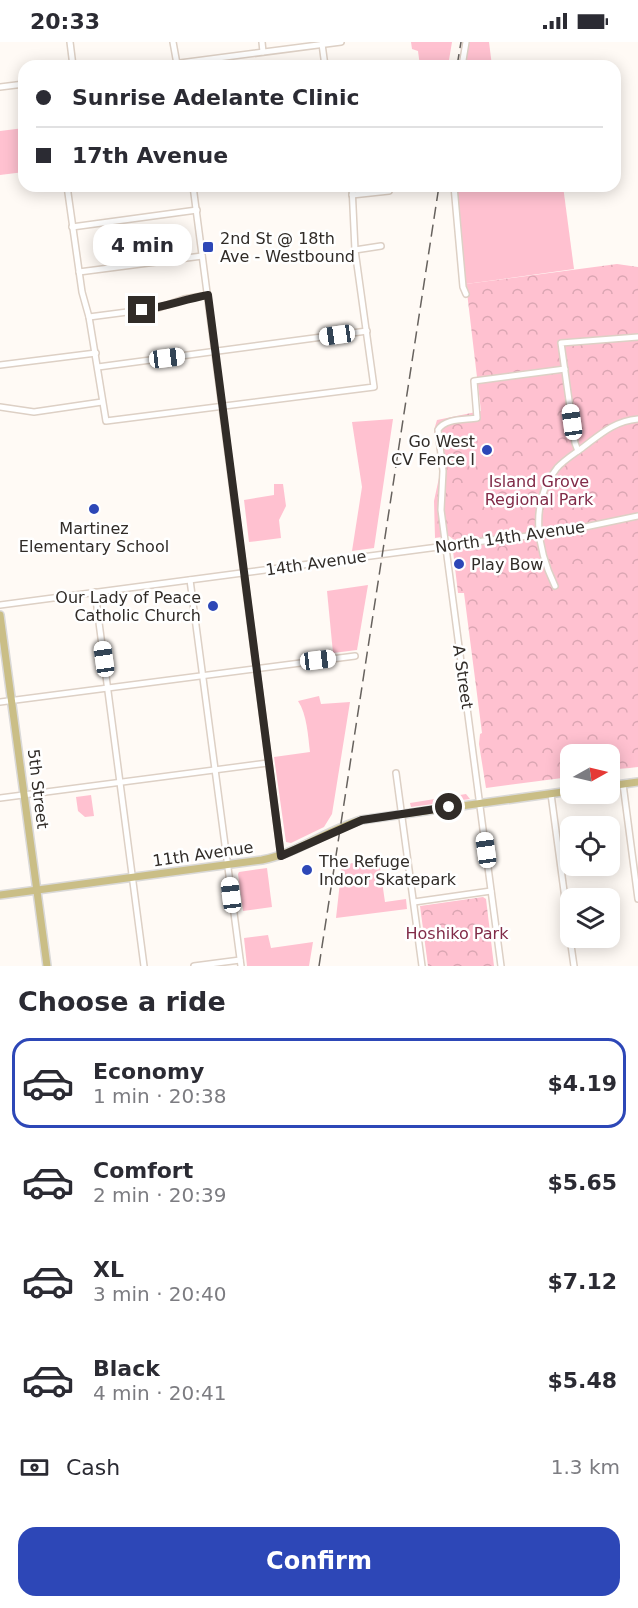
<!DOCTYPE html>
<html lang="en">
<head>
<meta charset="utf-8">
<style>
	body { margin:0; font-family:"DejaVu Sans",sans-serif; background:#f2f2f3; color:#2b2b33; height:100vh; display:flex; flex-direction:column; font-size:22px; white-space:nowrap }
	* { box-sizing:border-box; margin:0 }
	p { font-size:20px; color:#7c7c81 }
	.icon { flex:none; width:33px; height:33px; fill:none; stroke:currentColor; stroke-width:2; stroke-linecap:round; stroke-linejoin:round }
	.map { position:relative; height:924px; overflow:hidden }
	.details { display:flex; flex-direction:column; background:#fff; flex:1 }
	.details>* { flex:none }
	.guide { position:absolute; left:18px; top:18px; width:603px; height:132px; border-radius:18px; box-shadow:0 3px 15px #0003; display:grid; align-content:center; height:132px; padding:0 18px; background:#fff }
	.needle { width:39px; rotate:82deg }
	.tools { position:absolute; left:560px; top:702px; display:grid; gap:12px }
	.tools a { display:grid; place-items:center; width:60px; height:60px; border-radius:12px; background:#fff; box-shadow:0 3px 15px #0003; font-size:30px }
	.end { position:absolute; width:27px; height:27px; margin:-14px; border:8px solid #312c28; background:#fff; box-shadow:0 0 0 3px #fff }
	.from { border-radius:50% }
	.bubble { position:absolute; height:42px; border-radius:18px; background:#fff; box-shadow:0 3px 15px #0003; font-size:20px; font-weight:700; line-height:42px; text-align:center }
	.car { position:absolute; width:18px; height:36px; margin:-18px -9px; border-radius:8px; box-shadow:0 0 4px 2px #0007; background:linear-gradient(#fff 24%,#345 0 40%,#fff 0 76%,#345 0 86%,#fff 0) }
	.guide b { display:flex; align-items:center; gap:21px; height:57px; font-size:22px }
	.guide b+b { border-top:2px solid #e1e1e2 }
	.guide i { width:15px; height:15px; background:#2b2b33 }
	ul { padding:0; list-style:none }
	li { display:flex; align-items:center; gap:18px; height:90px; margin:0 12px 9px; padding:0 6px; border:3px solid transparent; border-radius:18px }
	li div { flex:1 }
	li b { display:block; font-size:22px }
	li em { font-style:normal; font-weight:700 }
	li.active { border-color:#2d47b7 }
	li>.icon { width:54px; height:54px; stroke-width:1.5 }
	h2 { padding:0 18px; font-size:27px; line-height:72px }
	.pay { display:flex; align-items:center; gap:15px; height:66px; padding:0 18px; font-size:22px }
	.pay p { margin-inline-start:auto }
	.button { display:flex; gap:12px; margin-top:auto; padding:12px 18px }
	.button a { flex:1; height:69px; border-radius:18px; background:#2d47b7; color:#fff; font-size:24px; font-weight:700; line-height:69px; text-align:center }
	.status { display:flex; justify-content:space-between; align-items:center; height:42px; padding:0 30px; background:#fff; direction:ltr }
	.status svg { height:16px; fill:currentColor }
	.map>svg:first-child { display:block }
	.grass { fill:#ffc1d0 }
	.park { fill:url(#park-crowns) }
	.lines { fill:none; stroke-linecap:round; stroke-linejoin:round }
	.minor-casing { stroke:#ddd0c5; stroke-width:8 }
	.major-casing { stroke:#dad9d8; stroke-width:10 }
	.minor { stroke:#fff; stroke-width:5 }
	.major { stroke:#cabe86; stroke-width:7 }
	.rail { stroke:#67625e; stroke-width:1.5; stroke-dasharray:12 6; stroke-linecap:butt }
	.route { stroke:#312c28; stroke-width:8 }
	.poi-dot { fill:#2d47b7; stroke:#fff; stroke-width:2 }
	.labels { text-anchor:middle; dominant-baseline:central; stroke-width:5; stroke-linejoin:round; paint-order:stroke }
	.poi-label { font-size:16px; fill:#312c28; stroke:#fff; text-anchor:start }
	.park-label { font-size:16px; fill:#812b48; stroke:#fff }
	.street-label { font-size:16px; fill:#312c28; stroke:#fff }
</style>
</head>
<body>
<div class="status"><b>20:33</b><svg viewBox="0 0 49 12"><path d="M0 12V9h3v3zM5 12V6h3v6zM10 12V3h3v9zM15 12V0h3v12zM26 1h20v11H26zM47 4h2v5h-2z"/></svg></div>
<div class="map">
<svg width="638" height="924" viewBox="0 0 638 924">
	<defs>
		<pattern id="park-crowns" width="20" height="18" patternUnits="userSpaceOnUse" patternTransform="scale(1.5)"><rect width="20" height="18" fill="#ffc1d0"/><path d="M2 6a3 3 0 1 1 6 0M12 15a3 3 0 1 1 6 0" fill="none" stroke="#dba6b3"/></pattern>
	</defs>
	<rect width="100%" height="100%" fill="#fffaf5"/>
	<g class="grass">
		<polygon points="411,0 452,0 448,24 420,24 418,9 412,7"/>
		<polygon points="468,0 489,0 492,24 464,24"/>
		<polygon points="24,86 24,130 0,133 0,89"/>
		<polygon points="456,144 563,144 574,227 466,242"/>
		<polygon points="393,377 374,506 352,509 362,445 352,380"/>
		<polygon points="274,442 283,442 286,464 279,478 281,496 249,500 244,458 274,453"/>
		<polygon points="368,543 357,608 333,611 327,549"/>
		<path d="M319,654L321,662L350,660L332,772L324,785L291,801L286,800L274,715L310,710C308,694 307,672 298,659Z"/>
		<polygon points="466,752 470,757 411,765 410,761"/>
		<polygon points="91,753 94,774 85,775 78,769 76,755"/>
		<polygon points="379,819 385,860 406,857 407,867 336,876 342,822"/>
		<polygon points="267,826 272,865 243,869 238,832 239,830"/>
		<polygon points="268,893 271,906 313,900 309,924 247,924 244,896"/>
	</g>
	<g class="park">
		<path d="M617,222L638,225V725C625,727 622,725 609,730V712H570V735L486,746L479,702L480,692L482,691L464,551H458L453,509L455,508L453,497L449,494L435,496L434,459L440,431L434,388L437,378L481,369L466,242Z"/>
		<polygon points="483,855 486,857 494,924 428,924 420,864"/>
	</g>
	<g class="lines">
		<g class="minor-casing">
			<g id="minor">
				<polyline points="70,0 73,24"/>
				<polyline points="173,0 177,22"/>
				<polyline points="262,0 263,10"/>
				<polyline points="322,2 325,24"/>
				<polyline points="157,24 341,0"/>
				<polyline points="462,24 466,0"/>
				<polyline points="0,45 24,42"/>
				<polyline points="67,144 82,250 89,275 106,379 374,345 355,208 352,144"/>
				<polyline points="193,144 281,814"/>
				<polyline points="454,144 463,245 466,252"/>
				<polyline points="352,153 389,149"/>
				<polyline points="72,185 197,168"/>
				<polyline points="355,208 381,204"/>
				<polyline points="79,230 202,214"/>
				<polyline points="89,275 158,266 184,257 208,253"/>
				<polyline points="0,323 96,311"/>
				<polyline points="98,325 367,289"/>
				<polyline points="0,365 34,370 102,360"/>
				<polyline points="578,409 575,401 561,301 638,295"/>
				<polyline points="190,538 241,924"/>
				<path d="M555,544C537,507 529,460 557,426C565,417 576,411 586,403C603,390 616,379 638,377"/>
				<polyline points="95,550 144,924"/>
				<polyline points="0,563 491,498 556,491 638,474"/>
				<polyline points="0,660 355,614"/>
				<polyline points="396,731 422,924"/>
				<polyline points="623,742 638,857"/>
				<polyline points="551,752 570,894"/>
				<polyline points="0,756 268,721"/>
				<polyline points="414,860 491,849"/>
				<polyline points="570,896 574,924"/>
				<polyline points="194,924 240,918"/>
				<path d="M501,924L441,468L443,429L438,388C445,376 465,378 477,376L474,339L565,327"/>
			</g>
		</g>
		<g class="major-casing">
			<g id="major">
				<polyline points="0,573 47,924"/>
				<polyline points="609,744 638,740"/>
				<path d="M0,853L262,818C298,811 327,788 361,778L570,749"/>
			</g>
		</g>
		<use href="#minor" class="minor"/>
		<use href="#major" class="major"/>
		<g class="rail">
			<polyline points="457,24 461,0"/>
			<polyline points="319,924 439,144"/>
		</g>
	</g>
	<g class="lines">
		<path class="route" d="M142,268C165,265 185,257 208,253L281,814L362,778L449,765"/>
	</g>
	<g class="poi-dot">
		<rect x="202" y="199" width="12" height="12" rx="3"/>
		<circle cx="487" cy="408" r="6"/>
		<circle cx="94" cy="467" r="6"/>
		<circle cx="459" cy="522" r="6"/>
		<circle cx="213" cy="564" r="6"/>
		<circle cx="307" cy="828" r="6"/>
	</g>
	<g class="labels">
		<g class="poi-label">
			<text x="220" y="196">2nd St @ 18th<tspan x="220" dy="18">Ave - Westbound</tspan></text>
			<text x="475" y="399" text-anchor="end">Go West<tspan x="475" dy="18">CV Fence I</tspan></text>
			<text x="94" y="486" text-anchor="middle">Martinez<tspan x="94" dy="18">Elementary School</tspan></text>
			<text x="471" y="522">Play Bow</text>
			<text x="201" y="555" text-anchor="end">Our Lady of Peace<tspan x="201" dy="18">Catholic Church</tspan></text>
			<text x="319" y="819">The Refuge<tspan x="319" dy="18">Indoor Skatepark</tspan></text>
		</g>
		<g class="park-label">
			<text x="539" y="439">Island Grove<tspan x="539" dy="18">Regional Park</tspan></text>
			<text x="457" y="891">Hoshiko Park</text>
		</g>
		<g class="street-label">
			<text transform="translate(510 495) rotate(-8)">North 14th Avenue</text>
			<text transform="translate(316 521) rotate(-8)">14th Avenue</text>
			<text transform="translate(463 635) rotate(82)">A Street</text>
			<text transform="translate(38 747) rotate(83)">5th Street</text>
			<text transform="translate(203 812) rotate(-8)">11th Avenue</text>
		</g>
	</g>
</svg>
<div class="tools">
<a><svg class="needle" viewBox="-14 -14 28 28"><path d="M0-13l5 13h-10z" fill="#e53935"/><path d="M0 13l5-13h-10z" fill="#7c7c81"/></svg></a>
<a><svg class="icon" aria-label="locate" viewBox="0 0 24 24"><circle cx="12" cy="12" r="6"/><path d="M12 2v4M12 18v4M2 12h4M18 12h4"/></svg></a>
<a><svg class="icon" aria-label="layers" viewBox="0 0 24 24"><path d="M12 4l9 5-9 5-9-5zM3 14l9 5 9-5"/></svg></a>
</div>
<i class="end from" style="left:449px;top:765px"></i>
<i class="end" style="left:142px;top:268px"></i>
<div class="bubble" style="left:93px;top:182px;width:99px">4 min</div>
<i class="car" style="left:337px;top:293px;rotate:262deg"></i>
<i class="car" style="left:167px;top:316px;rotate:83deg"></i>
<i class="car" style="left:572px;top:380px;rotate:352deg"></i>
<i class="car" style="left:104px;top:617px;rotate:352deg"></i>
<i class="car" style="left:318px;top:618px;rotate:83deg"></i>
<i class="car" style="left:486px;top:808px;rotate:352deg"></i>
<i class="car" style="left:231px;top:853px;rotate:353deg"></i>
<div class="guide">
<b><i class="from"></i>Sunrise Adelante Clinic</b>
<b><i></i>17th Avenue</b>
</div>
</div>
<section class="details">
<h2>Choose a ride</h2>
<ul>
<li class="active"><svg class="icon" aria-label="car" viewBox="0 0 24 24"><path d="M5 17H2v-5l4-1 3-4h7l3 4 3 1v5h-3M9 17h6M6 11h13"/><circle cx="7" cy="17" r="2"/><circle cx="17" cy="17" r="2"/></svg><div><b>Economy</b><p>1 min · 20:38</p></div><em>$4.19</em></li>
<li><svg class="icon" aria-label="car" viewBox="0 0 24 24"><path d="M5 17H2v-5l4-1 3-4h7l3 4 3 1v5h-3M9 17h6M6 11h13"/><circle cx="7" cy="17" r="2"/><circle cx="17" cy="17" r="2"/></svg><div><b>Comfort</b><p>2 min · 20:39</p></div><em>$5.65</em></li>
<li><svg class="icon" aria-label="car" viewBox="0 0 24 24"><path d="M5 17H2v-5l4-1 3-4h7l3 4 3 1v5h-3M9 17h6M6 11h13"/><circle cx="7" cy="17" r="2"/><circle cx="17" cy="17" r="2"/></svg><div><b>XL</b><p>3 min · 20:40</p></div><em>$7.12</em></li>
<li><svg class="icon" aria-label="car" viewBox="0 0 24 24"><path d="M5 17H2v-5l4-1 3-4h7l3 4 3 1v5h-3M9 17h6M6 11h13"/><circle cx="7" cy="17" r="2"/><circle cx="17" cy="17" r="2"/></svg><div><b>Black</b><p>4 min · 20:41</p></div><em>$5.48</em></li>
</ul>
<div class="pay"><svg class="icon" aria-label="cash" viewBox="0 0 24 24"><path d="M3 7h18v10H3z"/><circle cx="12" cy="12" r="2"/></svg>Cash<p>1.3 km</p></div>
<div class="button"><a>Confirm</a></div>
</section>
</body>
</html>
